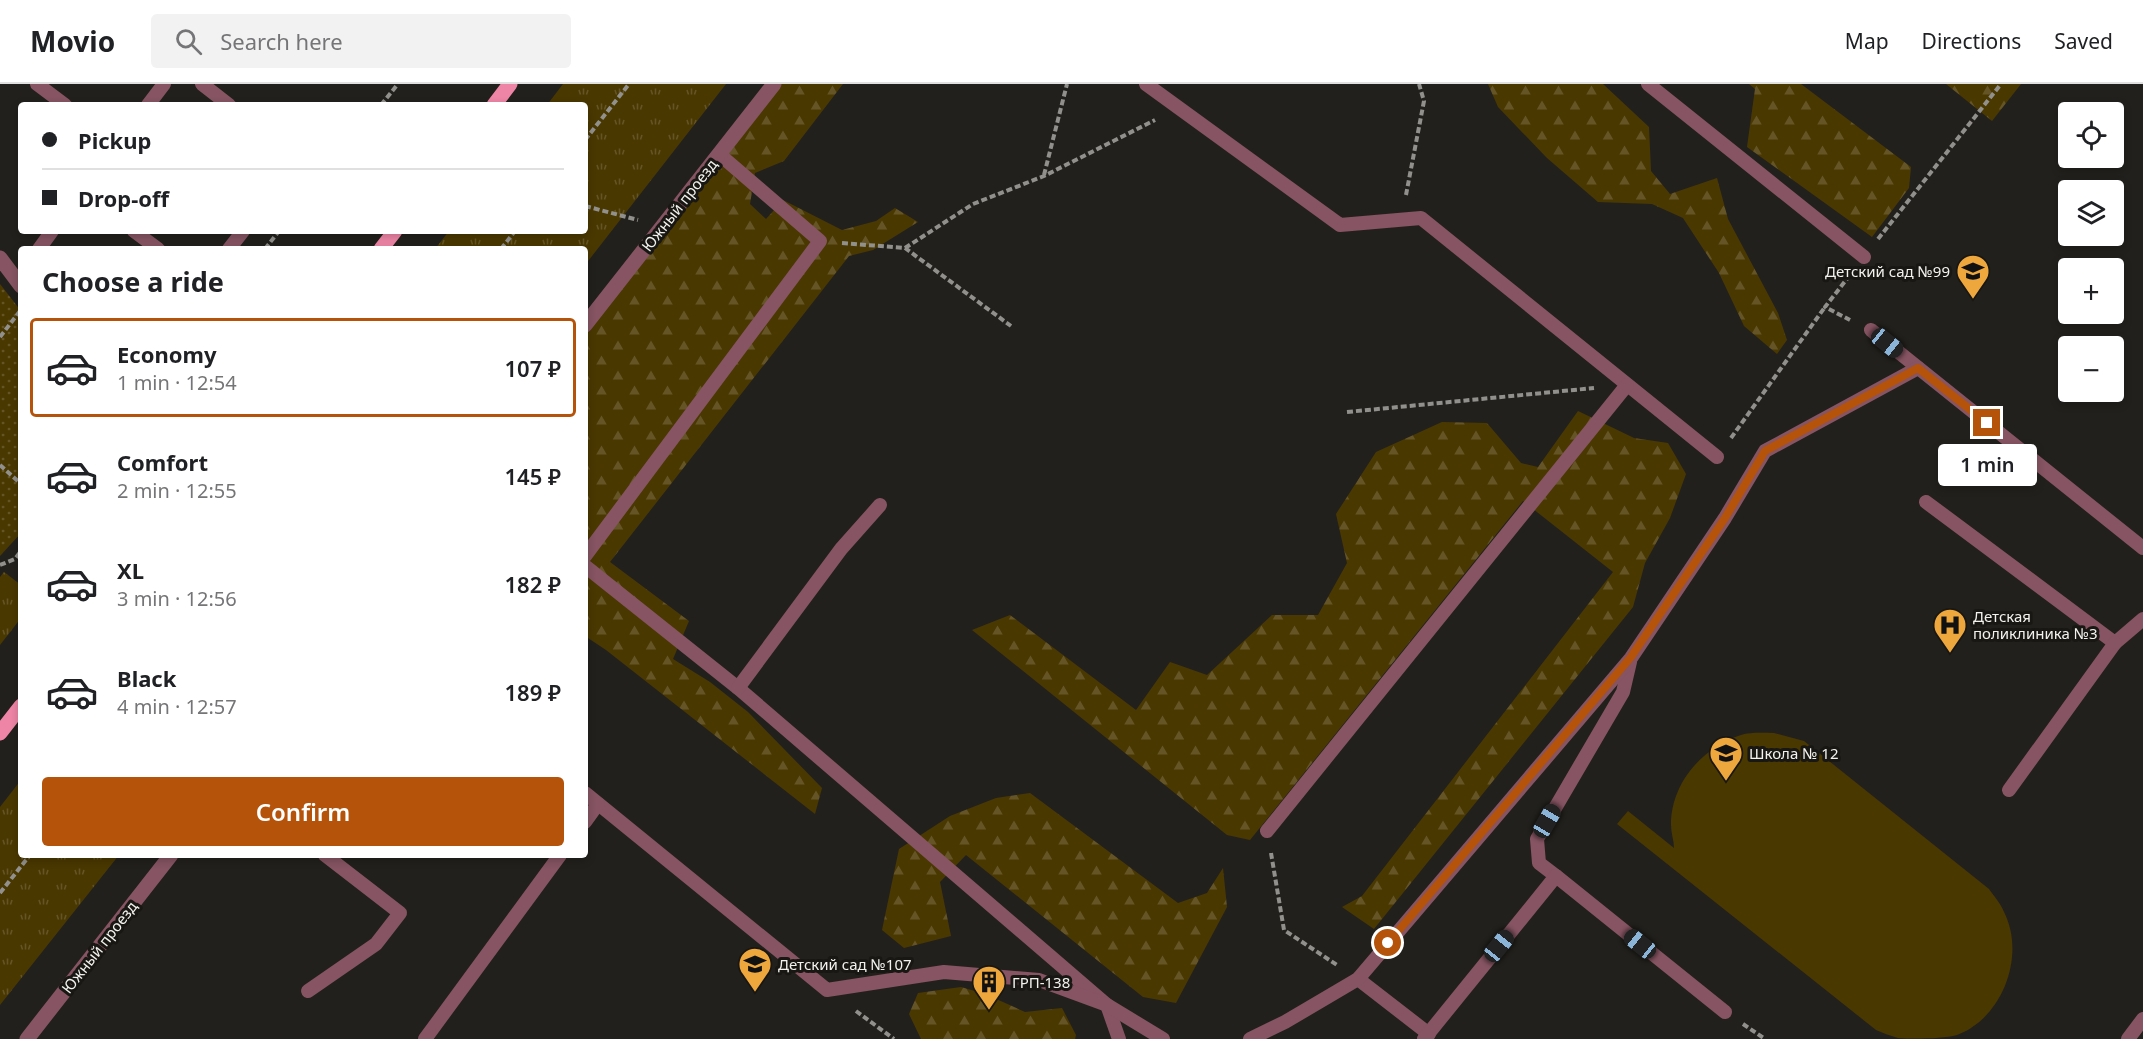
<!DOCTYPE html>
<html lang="en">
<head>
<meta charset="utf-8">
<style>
	body { margin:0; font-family:"Noto Sans",sans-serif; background:#f2f2f2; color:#202124; height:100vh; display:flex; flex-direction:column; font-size:22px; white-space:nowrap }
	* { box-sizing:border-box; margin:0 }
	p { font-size:20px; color:#757577 }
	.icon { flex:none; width:33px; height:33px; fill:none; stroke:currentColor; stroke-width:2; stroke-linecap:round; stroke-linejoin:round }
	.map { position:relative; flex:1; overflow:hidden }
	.sheet { position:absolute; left:18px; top:162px; width:570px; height:612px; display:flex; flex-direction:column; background:#fff; border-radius:6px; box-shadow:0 3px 9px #0003 }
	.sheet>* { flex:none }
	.top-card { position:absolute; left:18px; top:18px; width:570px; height:132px; border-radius:6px; box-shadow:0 3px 9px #0003; display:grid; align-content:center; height:132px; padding:0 24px; background:#fff }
	.fabs { position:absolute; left:2058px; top:18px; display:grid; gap:12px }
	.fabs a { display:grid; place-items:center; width:66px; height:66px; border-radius:6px; background:#fff; box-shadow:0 3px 9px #0003; font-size:30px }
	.end { position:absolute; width:27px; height:27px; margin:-14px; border:8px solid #b45309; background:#fff; box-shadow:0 0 0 3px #fff }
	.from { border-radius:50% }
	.bubble { position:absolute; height:42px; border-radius:6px; background:#fff; box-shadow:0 3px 9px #0003; font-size:20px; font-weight:600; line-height:42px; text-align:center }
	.car { position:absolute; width:18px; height:36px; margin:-18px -9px; border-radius:8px; box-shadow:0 0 4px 2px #0007; background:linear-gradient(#222 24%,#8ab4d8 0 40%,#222 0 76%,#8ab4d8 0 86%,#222 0) }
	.top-card b { display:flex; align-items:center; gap:21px; height:57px; font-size:22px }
	.top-card b+b { border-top:2px solid #e0e0e0 }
	.top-card i { width:15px; height:15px; background:#202124 }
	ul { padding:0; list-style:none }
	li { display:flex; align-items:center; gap:18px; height:99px; margin:0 12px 9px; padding:0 12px; border:3px solid transparent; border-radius:6px }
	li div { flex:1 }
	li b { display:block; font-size:22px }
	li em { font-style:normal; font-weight:600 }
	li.on { border-color:#b45309 }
	li>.icon { width:54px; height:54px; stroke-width:1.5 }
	h2 { padding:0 24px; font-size:27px; line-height:72px }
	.action { display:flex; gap:12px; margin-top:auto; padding:12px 24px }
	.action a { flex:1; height:69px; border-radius:6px; background:#b45309; color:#fff; font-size:24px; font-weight:600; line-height:69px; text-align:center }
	header { display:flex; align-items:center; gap:36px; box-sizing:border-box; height:84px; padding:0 30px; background:#fff; border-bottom:2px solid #e0e0e0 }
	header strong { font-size:28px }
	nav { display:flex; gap:33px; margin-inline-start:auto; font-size:21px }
	.search { width:420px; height:54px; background:#f2f2f2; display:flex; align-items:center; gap:15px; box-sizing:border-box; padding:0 21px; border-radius:6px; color:#757577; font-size:22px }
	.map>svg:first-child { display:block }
	.grass { fill:url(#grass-tufts) }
	.forest { fill:url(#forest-firs) }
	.park { fill:url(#park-dots) }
	.pitch { fill:#4a3801 }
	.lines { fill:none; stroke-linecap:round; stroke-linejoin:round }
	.path { stroke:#91908c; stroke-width:4; stroke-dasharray:6 3; stroke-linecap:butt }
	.lane { stroke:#865463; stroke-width:14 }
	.street { stroke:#865463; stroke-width:15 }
	.primary { stroke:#ee85a6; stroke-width:15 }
	.route { stroke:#b45309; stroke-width:8 }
	.labels { text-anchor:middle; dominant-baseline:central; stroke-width:6; stroke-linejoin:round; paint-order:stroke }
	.street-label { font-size:15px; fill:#f3f2ef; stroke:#191713 }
	.poi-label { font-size:15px; fill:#f3f2ef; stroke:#191713; text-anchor:start }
</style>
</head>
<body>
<header>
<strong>Movio</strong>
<div class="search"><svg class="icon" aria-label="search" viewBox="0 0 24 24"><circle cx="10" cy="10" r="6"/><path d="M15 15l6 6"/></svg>Search here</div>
<nav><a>Map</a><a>Directions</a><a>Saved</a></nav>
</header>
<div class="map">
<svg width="2143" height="955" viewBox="0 0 2143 955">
	<defs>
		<pattern id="grass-tufts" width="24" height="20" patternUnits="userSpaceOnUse" patternTransform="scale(1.5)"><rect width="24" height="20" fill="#4a3801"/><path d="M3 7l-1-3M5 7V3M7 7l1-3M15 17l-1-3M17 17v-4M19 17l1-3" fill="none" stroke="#655526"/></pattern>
		<pattern id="forest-firs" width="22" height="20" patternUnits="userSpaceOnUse" patternTransform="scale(1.5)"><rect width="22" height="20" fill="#4a3801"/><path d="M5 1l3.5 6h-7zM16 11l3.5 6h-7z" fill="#655526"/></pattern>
		<pattern id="park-dots" width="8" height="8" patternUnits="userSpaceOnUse" patternTransform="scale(1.5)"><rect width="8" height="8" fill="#4a3801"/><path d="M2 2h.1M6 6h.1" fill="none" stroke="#655526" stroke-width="1.8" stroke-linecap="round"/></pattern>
	</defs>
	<rect width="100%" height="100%" fill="#22201c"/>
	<g class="grass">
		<polygon points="563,0 726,0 585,181 585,165 435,165 449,147 585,147 585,21 547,21"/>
		<polygon points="4,488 21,501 21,534 0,561 0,493"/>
		<polygon points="21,696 21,771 119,771 0,921 0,723"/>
	</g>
	<g class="forest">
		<polygon points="769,0 843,0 784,77 755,89 750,120 766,135 783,116 842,146 876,137 895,124 918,138 873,166 849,172 610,478 689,537 673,575 710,598 748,628 822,704 815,730 606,566 585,552 585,237"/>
		<polygon points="1488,0 1603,0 1649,43 1651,87 1670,110 1717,94 1728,135 1778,229 1787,256 1777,270 1744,242 1719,189 1683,134 1652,120 1598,118 1547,74 1498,23"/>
		<polygon points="1749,0 1801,0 1911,83 1909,104 1872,153 1747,63 1755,5"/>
		<polygon points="1946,0 2021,0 1992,37"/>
		<polygon points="1578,327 1634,354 1668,359 1686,390 1670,434 1645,479 1633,523 1374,845 1342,823 1362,812 1613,488 1523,417 1250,756 1227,751 972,546 1010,531 1136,626 1170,578 1207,591 1272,531 1318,531 1347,479 1336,430 1376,368 1442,338 1487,339 1521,379 1538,383"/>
		<polygon points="1030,709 1178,819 1207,809 1223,784 1227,823 1176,919 1143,913 966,771 940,798 951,852 904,864 882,846 899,765 950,732 996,714"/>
		<polygon points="961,903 985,910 1025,928 1062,924 1076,951 1075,955 921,955 909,930 918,909"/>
	</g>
	<polygon class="park" points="0,200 21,227 21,449 0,472"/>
	<path class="pitch" d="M1774,649L1804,657L1989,805C1994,812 2001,820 2004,828C2026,871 2003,934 1957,951C1942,955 1913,955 1898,954C1891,952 1883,949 1876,946L1617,740L1628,727L1674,764C1674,757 1671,749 1671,741C1671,699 1702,664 1741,651C1751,648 1763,649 1774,649Z"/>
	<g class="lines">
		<g class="path">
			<polyline points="381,21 398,0"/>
			<polyline points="585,56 629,0"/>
			<polyline points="1044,91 1067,0"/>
			<polyline points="1406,111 1424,17 1419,0"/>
			<polyline points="585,122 638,136"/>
			<polyline points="1878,155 2001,0"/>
			<polyline points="842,159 905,164 1011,242"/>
			<polyline points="905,164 973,120 1044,92 1155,36"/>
			<polyline points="265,165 279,147"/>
			<polyline points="501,165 515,147"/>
			<polyline points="1850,191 1825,223 1850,236"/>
			<polyline points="0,253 20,227"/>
			<polyline points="1347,328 1594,304"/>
			<polyline points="1731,354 1825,223"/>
			<polyline points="0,381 21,400"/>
			<polyline points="0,481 15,475 21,467"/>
			<polyline points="1271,769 1284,846 1337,881"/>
			<polyline points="0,809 30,771"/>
			<polyline points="856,927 894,955"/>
			<polyline points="1743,940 1765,955"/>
		</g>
		<g class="lane">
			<polyline points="37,0 65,21"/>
			<polyline points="202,0 229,21"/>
			<polyline points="1146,0 1340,141 1421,134 1717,373"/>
			<polyline points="1648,0 1864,173"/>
			<polyline points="148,21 164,0"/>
			<polyline points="134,147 158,165"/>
			<polyline points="39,165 52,147"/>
			<polyline points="229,165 243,147"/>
			<polyline points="1871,246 2143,464"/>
			<polyline points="1926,418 2115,559 2143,535"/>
			<polyline points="585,472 820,157 719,70"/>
			<polyline points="585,482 738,604 1107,921 1119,955"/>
			<polyline points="738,604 841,465 880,421"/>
			<polyline points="2009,706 2115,559"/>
			<polyline points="585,709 827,906 944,888 1039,896 1107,921 1163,955"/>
			<polyline points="585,738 598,720"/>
			<polyline points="1267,747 1627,301"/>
			<polyline points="1556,792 1539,779 1537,755 1623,608 1630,578"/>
			<polyline points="1358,895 1429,950"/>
			<polyline points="308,907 376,860 400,829 325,771"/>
			<polyline points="425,955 560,771"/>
			<polyline points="1250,955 1285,938 1358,895 1631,574 1725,434 1765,367 1918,284"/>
			<polyline points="1424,955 1556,792 1725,928"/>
			<polyline points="2128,955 2143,935"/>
		</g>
		<g class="street">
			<polyline points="0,174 21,202"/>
			<polyline points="585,241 774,0"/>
			<polyline points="27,955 171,771"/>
		</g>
		<g class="primary">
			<polyline points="494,21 510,0"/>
			<polyline points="381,165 395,147"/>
			<polyline points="0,649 21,622"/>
		</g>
	</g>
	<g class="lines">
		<polyline class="route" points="1388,859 1631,573 1725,434 1765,367 1918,284 1987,339"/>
	</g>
	<defs>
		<g id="school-pin" transform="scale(1.725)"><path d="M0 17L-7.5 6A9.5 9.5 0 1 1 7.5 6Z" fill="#eea73d" stroke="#191713"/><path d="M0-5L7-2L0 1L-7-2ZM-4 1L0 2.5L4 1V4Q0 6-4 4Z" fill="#111"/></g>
		<g id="hospital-pin" transform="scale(1.725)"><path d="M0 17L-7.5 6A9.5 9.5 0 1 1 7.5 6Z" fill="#eea73d" stroke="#191713"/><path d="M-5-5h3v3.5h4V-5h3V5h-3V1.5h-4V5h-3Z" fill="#111"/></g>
		<g id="building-pin" transform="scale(1.725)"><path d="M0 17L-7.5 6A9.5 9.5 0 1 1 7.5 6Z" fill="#eea73d" stroke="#191713"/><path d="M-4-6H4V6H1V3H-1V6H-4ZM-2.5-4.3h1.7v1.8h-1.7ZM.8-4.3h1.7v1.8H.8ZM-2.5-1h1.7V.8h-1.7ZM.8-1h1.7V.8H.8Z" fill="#111"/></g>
	</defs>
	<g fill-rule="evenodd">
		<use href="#school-pin" x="1973" y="187"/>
		<use href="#hospital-pin" x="1950" y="541"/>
		<use href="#school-pin" x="1726" y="669"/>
		<use href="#school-pin" x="755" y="880"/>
		<use href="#building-pin" x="989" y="898"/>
	</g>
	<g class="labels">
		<g class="street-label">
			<text transform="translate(679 121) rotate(-52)">Южный проезд</text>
			<text transform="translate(99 863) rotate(-52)">Южный проезд</text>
		</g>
		<g class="poi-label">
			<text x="1950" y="187" text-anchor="end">Детский сад №99</text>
			<text x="1973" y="532">Детская<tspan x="1973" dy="17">поликлиника №3</tspan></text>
			<text x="1749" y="669">Школа № 12</text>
			<text x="778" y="880">Детский сад №107</text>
			<text x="1012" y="898">ГРП-138</text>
		</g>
	</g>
</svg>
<div class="fabs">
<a><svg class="icon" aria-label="locate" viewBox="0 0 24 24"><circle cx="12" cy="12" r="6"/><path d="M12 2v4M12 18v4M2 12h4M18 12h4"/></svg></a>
<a><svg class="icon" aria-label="layers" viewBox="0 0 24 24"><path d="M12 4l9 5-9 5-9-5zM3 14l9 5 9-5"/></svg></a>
<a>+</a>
<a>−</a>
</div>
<i class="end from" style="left:1388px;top:859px"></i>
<i class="end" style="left:1987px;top:339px"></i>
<div class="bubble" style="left:1938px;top:360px;width:99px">1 min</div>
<i class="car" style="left:1887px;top:259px;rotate:129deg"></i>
<i class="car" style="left:1547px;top:737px;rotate:30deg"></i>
<i class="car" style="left:1640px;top:860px;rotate:309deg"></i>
<i class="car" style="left:1499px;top:862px;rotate:39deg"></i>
<div class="top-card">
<b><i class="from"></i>Pickup</b>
<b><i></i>Drop-off</b>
</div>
<section class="sheet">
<h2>Choose a ride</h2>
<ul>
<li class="on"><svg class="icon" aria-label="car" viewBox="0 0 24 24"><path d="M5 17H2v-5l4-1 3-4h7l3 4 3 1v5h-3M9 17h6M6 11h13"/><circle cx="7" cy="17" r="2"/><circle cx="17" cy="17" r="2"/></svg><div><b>Economy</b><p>1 min · 12:54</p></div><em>107 ₽</em></li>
<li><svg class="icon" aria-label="car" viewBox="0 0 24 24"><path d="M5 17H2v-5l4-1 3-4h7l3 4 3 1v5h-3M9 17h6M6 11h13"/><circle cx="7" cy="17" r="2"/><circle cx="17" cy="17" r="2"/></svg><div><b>Comfort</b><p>2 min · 12:55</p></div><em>145 ₽</em></li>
<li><svg class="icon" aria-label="car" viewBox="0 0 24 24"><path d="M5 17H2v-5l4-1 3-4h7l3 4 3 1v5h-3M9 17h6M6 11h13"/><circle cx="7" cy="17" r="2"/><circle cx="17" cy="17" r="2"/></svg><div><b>XL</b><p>3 min · 12:56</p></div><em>182 ₽</em></li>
<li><svg class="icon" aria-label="car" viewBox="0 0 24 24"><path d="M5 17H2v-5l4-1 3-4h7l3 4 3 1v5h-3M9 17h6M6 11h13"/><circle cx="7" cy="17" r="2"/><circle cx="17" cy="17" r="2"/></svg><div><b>Black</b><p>4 min · 12:57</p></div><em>189 ₽</em></li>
</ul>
<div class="action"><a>Confirm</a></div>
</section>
</div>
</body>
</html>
